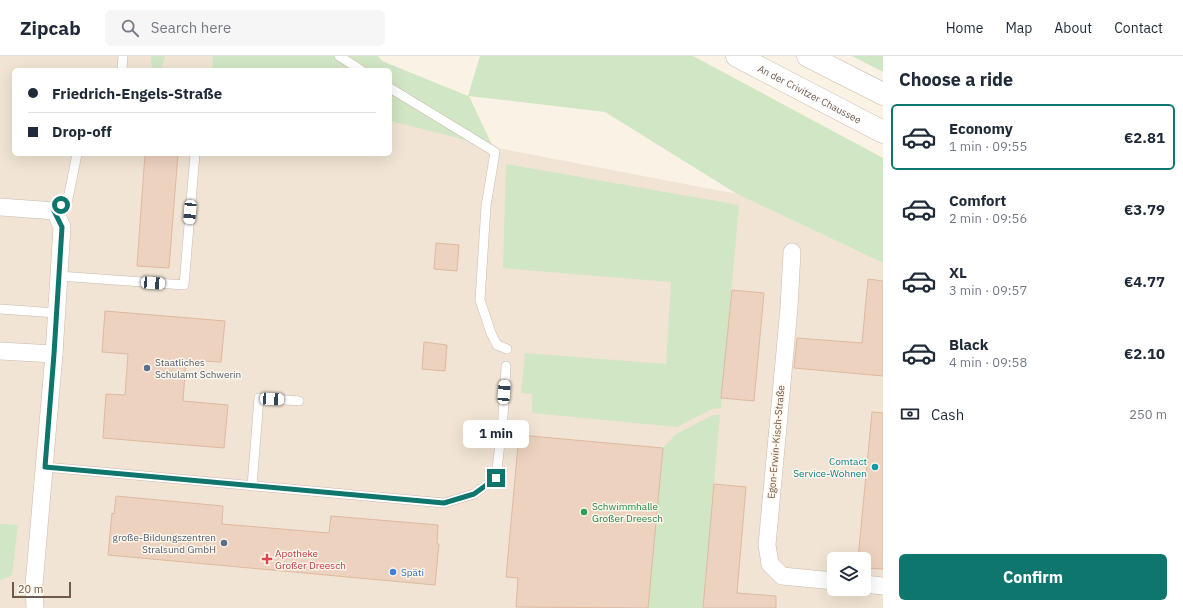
<!DOCTYPE html>
<html lang="en">
<head>
<meta charset="utf-8">
<style>
	body { margin:0; font-family:"IBM Plex Sans",sans-serif; background:#f6f6f7; color:#1f2937; height:100vh; display:flex; flex-direction:column; font-size:15px; white-space:nowrap }
	* { box-sizing:border-box; margin:0 }
	p { font-size:13px; color:#747a83 }
	.icon { flex:none; width:22px; height:22px; fill:none; stroke:currentColor; stroke-width:2; stroke-linecap:round; stroke-linejoin:round }
	.map { position:relative; flex:1; overflow:hidden }
	.details { display:flex; flex-direction:column; background:#fff; width:300px }
	.details>* { flex:none }
	.guide { position:absolute; left:12px; top:12px; width:380px; height:88px; border-radius:6px; box-shadow:0 4px 16px #0002; display:grid; align-content:center; height:88px; padding:0 16px; background:#fff }
	.buttons { position:absolute; left:827px; top:496px; display:grid; gap:8px }
	.buttons a { display:grid; place-items:center; width:44px; height:44px; border-radius:6px; background:#fff; box-shadow:0 4px 16px #0002; font-size:20px }
	.scale { position:absolute; left:12px; bottom:10px; width:59px; box-sizing:border-box; padding-left:4px; border:2px solid #705a4c; border-top:0; font-size:11px; line-height:14px; white-space:nowrap; color:#705a4c; -webkit-text-stroke:3px #fdf6ea; paint-order:stroke }
	.end { position:absolute; width:18px; height:18px; margin:-9px; border:5px solid #0f766e; background:#fff; box-shadow:0 0 0 2px #fff }
	.from { border-radius:50% }
	.bubble { position:absolute; height:28px; border-radius:6px; background:#fff; box-shadow:0 4px 16px #0002; font-size:13px; font-weight:700; line-height:28px; text-align:center }
	.car { position:absolute; width:12px; height:24px; margin:-12px -6px; border-radius:5px; box-shadow:0 0 3px 1px #0007; background:linear-gradient(#fff 24%,#345 0 40%,#fff 0 76%,#345 0 86%,#fff 0) }
	.guide b { display:flex; align-items:center; gap:14px; height:38px; font-size:15px }
	.guide b+b { border-top:1px solid #e0e1e3 }
	.guide i { width:10px; height:10px; background:#1f2937 }
	ul { padding:0; list-style:none }
	li { display:flex; align-items:center; gap:12px; height:66px; margin:0 8px 6px; padding:0 8px; border:2px solid transparent; border-radius:6px }
	li div { flex:1 }
	li b { display:block; font-size:15px }
	li em { font-style:normal; font-weight:700 }
	li.on { border-color:#0f766e }
	li>.icon { width:36px; height:36px; stroke-width:1.5 }
	h2 { padding:0 16px; font-size:18px; line-height:48px }
	.pay { display:flex; align-items:center; gap:10px; height:44px; padding:0 16px; font-size:15px }
	.pay p { margin-inline-start:auto }
	.button { display:flex; gap:8px; margin-top:auto; padding:8px 16px }
	.button a { flex:1; height:46px; border-radius:6px; background:#0f766e; color:#fff; font-size:16px; font-weight:700; line-height:46px; text-align:center }
	header { display:flex; align-items:center; gap:24px; box-sizing:border-box; height:56px; padding:0 20px; background:#fff; border-bottom:1px solid #e0e1e3 }
	header strong { font-size:19px }
	nav { display:flex; gap:22px; margin-inline-start:auto; font-size:14px }
	.search { width:280px; height:36px; background:#f6f6f7; display:flex; align-items:center; gap:10px; box-sizing:border-box; padding:0 14px; border-radius:6px; color:#747a83; font-size:15px }
	main { display:flex; flex:1; min-height:0 }
	.map>svg:first-child { display:block }
	.residential { fill:#f1e4d4; fill-rule:evenodd }
	.green { fill:#d1e6c4 }
	.building { fill:#edd2bf; stroke:#deb9a0 }
	.lines { fill:none; stroke-linecap:round; stroke-linejoin:round }
	.service-casing { stroke:#cabaac; stroke-width:10 }
	.minor-casing { stroke:#cabaac; stroke-width:18 }
	.tertiary-casing { stroke:#cabaac; stroke-width:23 }
	.service { stroke:#fff; stroke-width:9 }
	.minor { stroke:#fff; stroke-width:17 }
	.tertiary { stroke:#fff; stroke-width:22 }
	.route { stroke:#0f766e; stroke-width:5 }
	.service-dot { fill:#5c6f8a; stroke:#fdf6ea; stroke-width:1.5 }
	.culture-dot { fill:#0f9aa8; stroke:#fdf6ea; stroke-width:1.5 }
	.leisure-dot { fill:#2e9e5b; stroke:#fdf6ea; stroke-width:1.5 }
	.health-dot { fill:#e0444e; stroke:#fdf6ea; stroke-width:1.5 }
	.shop-dot { fill:#3f7fe0; stroke:#fdf6ea; stroke-width:1.5 }
	.labels { text-anchor:middle; dominant-baseline:central; stroke-width:3; stroke-linejoin:round; paint-order:stroke }
	.street-label { font-size:10px; fill:#705a4c; stroke:#fdf6ea }
	.service-label { font-size:10px; fill:#4e5e75; stroke:#fdf6ea; text-anchor:start }
	.culture-label { font-size:10px; fill:#0d838f; stroke:#fdf6ea; text-anchor:end }
	.leisure-label { font-size:10px; fill:#27864d; stroke:#fdf6ea; text-anchor:start }
	.health-label { font-size:10px; fill:#be3a42; stroke:#fdf6ea; text-anchor:start }
	.shop-label { font-size:10px; fill:#366cbe; stroke:#fdf6ea; text-anchor:start }
</style>
</head>
<body>
<header>
<strong>Zipcab</strong>
<div class="search"><svg class="icon" aria-label="search" viewBox="0 0 24 24"><circle cx="10" cy="10" r="6"/><path d="M15 15l6 6"/></svg>Search here</div>
<nav><a>Home</a><a>Map</a><a>About</a><a>Contact</a></nav>
</header>
<main>
<div class="map">
<svg width="883" height="552" viewBox="0 0 883 552">
	<rect width="100%" height="100%" fill="#faf2e4"/>
	<path class="residential" d="M0,0H213L212,14H14V98H390V65L493,91L737,138L883,207V552H0ZM834,503H864V533H834Z"/>
	<g class="green">
		<polygon points="151,0 165,0 161,14 152,14"/>
		<polygon points="213,0 378,0 382,5 468,40 480,0 693,0 883,102 883,207 737,138 605,56 469,40 493,91 390,65 390,14 212,14"/>
		<polygon points="852,0 883,0 883,16"/>
		<polygon points="506,108 739,149 721,352 712,353 677,371 532,357 532,338 521,337 525,297 666,308 671,226 503,212"/>
		<polygon points="713,359 720,359 703,552 648,552 663,392 676,378"/>
		<polygon points="0,468 18,469 12,519 0,524"/>
	</g>
	<g class="building">
		<polygon points="145,98 178,98 169,212 137,210"/>
		<polygon points="436,187 459,189 457,215 434,213"/>
		<polygon points="868,223 883,225 883,320 794,312 797,282 862,287"/>
		<polygon points="732,234 764,237 754,345 721,342"/>
		<polygon points="105,255 225,265 221,306 186,304 183,345 228,349 224,392 103,382 106,338 125,339 128,298 102,296"/>
		<polygon points="424,286 447,289 445,315 422,313"/>
		<polygon points="872,356 883,357 883,513 864,512 864,503 858,503"/>
		<polygon points="519,379 663,392 648,552 516,551 518,522 506,521"/>
		<polygon points="714,428 746,431 737,537 776,540 776,552 703,552"/>
		<polygon points="116,440 223,450 222,468 329,477 331,460 438,469 437,488 439,488 435,529 108,499 112,457 114,458"/>
	</g>
	<g class="lines">
		<g class="service-casing">
			<g id="service">
				<polyline points="339,0 361,14"/>
				<polyline points="122,14 123,0"/>
				<polyline points="390,32 495,96 486,150 480,244 491,277 497,289 507,293"/>
				<polyline points="55,155 68,143 77,98"/>
				<polyline points="59,220 184,229 195,98"/>
				<polyline points="0,253 57,257"/>
				<polyline points="45,411 444,447 474,438 496,422 503,361 506,310"/>
				<polyline points="252,430 259,342 299,345"/>
			</g>
		</g>
		<g class="minor-casing">
			<g id="minor">
				<polyline points="0,151 55,155 62,171 54,298 34,529 35,552"/>
				<polyline points="792,196 789,252 767,489 770,508 782,520 834,525"/>
				<polyline points="0,295 54,298"/>
				<polyline points="864,528 883,530"/>
			</g>
		</g>
		<g class="tertiary-casing">
			<g id="tertiary">
				<path id="s1" d="M737,0L883,76"/>
				<polyline points="808,0 883,38"/>
			</g>
		</g>
		<use href="#service" class="service"/>
		<use href="#minor" class="minor"/>
		<use href="#tertiary" class="tertiary"/>
	</g>
	<g class="lines">
		<polyline class="route" points="61,149 54,155 62,171 54,298 45,411 444,447 474,438 496,422"/>
	</g>
	<g class="service-dot">
		<circle cx="147" cy="312" r="4"/>
		<circle cx="224" cy="487" r="4"/>
	</g>
	<circle class="culture-dot" cx="875" cy="411" r="4"/>
	<circle class="leisure-dot" cx="584" cy="456" r="4"/>
	<path class="health-dot" d="M265 497h4v4h4v4h-4v4h-4v-4h-4v-4h4z"/>
	<circle class="shop-dot" cx="393" cy="516" r="4"/>
	<g class="labels">
		<g class="street-label">
			<text stroke="none"><textPath href="#s1" startOffset="82">An der Crivitzer Chaussee</textPath></text>
			<text transform="translate(776 386) rotate(-85)">Egon-Erwin-Kisch-Straße</text>
		</g>
		<g class="service-label">
			<text x="155" y="306">Staatliches<tspan x="155" dy="12">Schulamt Schwerin</tspan></text>
			<text x="216" y="481" text-anchor="end">große-Bildungszentren<tspan x="216" dy="12">Stralsund GmbH</tspan></text>
		</g>
		<g class="culture-label">
			<text x="867" y="405">Comtact<tspan x="867" dy="12">Service-Wohnen</tspan></text>
		</g>
		<g class="leisure-label">
			<text x="592" y="450">Schwimmhalle<tspan x="592" dy="12">Großer Dreesch</tspan></text>
		</g>
		<g class="health-label">
			<text x="275" y="497">Apotheke<tspan x="275" dy="12">Großer Dreesch</tspan></text>
		</g>
		<g class="shop-label">
			<text x="401" y="516">Späti</text>
		</g>
	</g>
</svg>
<div class="buttons">
<a><svg class="icon" aria-label="layers" viewBox="0 0 24 24"><path d="M12 4l9 5-9 5-9-5zM3 14l9 5 9-5"/></svg></a>
</div>
<div class="scale">20 m</div>
<i class="end from" style="left:61px;top:149px"></i>
<i class="end" style="left:496px;top:422px"></i>
<div class="bubble" style="left:463px;top:364px;width:66px">1 min</div>
<i class="car" style="left:190px;top:156px;rotate:185deg"></i>
<i class="car" style="left:153px;top:227px;rotate:94deg"></i>
<i class="car" style="left:504px;top:336px;rotate:4deg"></i>
<i class="car" style="left:272px;top:343px;rotate:93deg"></i>
<div class="guide">
<b><i class="from"></i>Friedrich-Engels-Straße</b>
<b><i></i>Drop-off</b>
</div>
</div>
<section class="details">
<h2>Choose a ride</h2>
<ul>
<li class="on"><svg class="icon" aria-label="car" viewBox="0 0 24 24"><path d="M5 17H2v-5l4-1 3-4h7l3 4 3 1v5h-3M9 17h6M6 11h13"/><circle cx="7" cy="17" r="2"/><circle cx="17" cy="17" r="2"/></svg><div><b>Economy</b><p>1 min · 09:55</p></div><em>€2.81</em></li>
<li><svg class="icon" aria-label="car" viewBox="0 0 24 24"><path d="M5 17H2v-5l4-1 3-4h7l3 4 3 1v5h-3M9 17h6M6 11h13"/><circle cx="7" cy="17" r="2"/><circle cx="17" cy="17" r="2"/></svg><div><b>Comfort</b><p>2 min · 09:56</p></div><em>€3.79</em></li>
<li><svg class="icon" aria-label="car" viewBox="0 0 24 24"><path d="M5 17H2v-5l4-1 3-4h7l3 4 3 1v5h-3M9 17h6M6 11h13"/><circle cx="7" cy="17" r="2"/><circle cx="17" cy="17" r="2"/></svg><div><b>XL</b><p>3 min · 09:57</p></div><em>€4.77</em></li>
<li><svg class="icon" aria-label="car" viewBox="0 0 24 24"><path d="M5 17H2v-5l4-1 3-4h7l3 4 3 1v5h-3M9 17h6M6 11h13"/><circle cx="7" cy="17" r="2"/><circle cx="17" cy="17" r="2"/></svg><div><b>Black</b><p>4 min · 09:58</p></div><em>€2.10</em></li>
</ul>
<div class="pay"><svg class="icon" aria-label="cash" viewBox="0 0 24 24"><path d="M3 7h18v10H3z"/><circle cx="12" cy="12" r="2"/></svg>Cash<p>250 m</p></div>
<div class="button"><a>Confirm</a></div>
</section>
</main>
</body>
</html>
